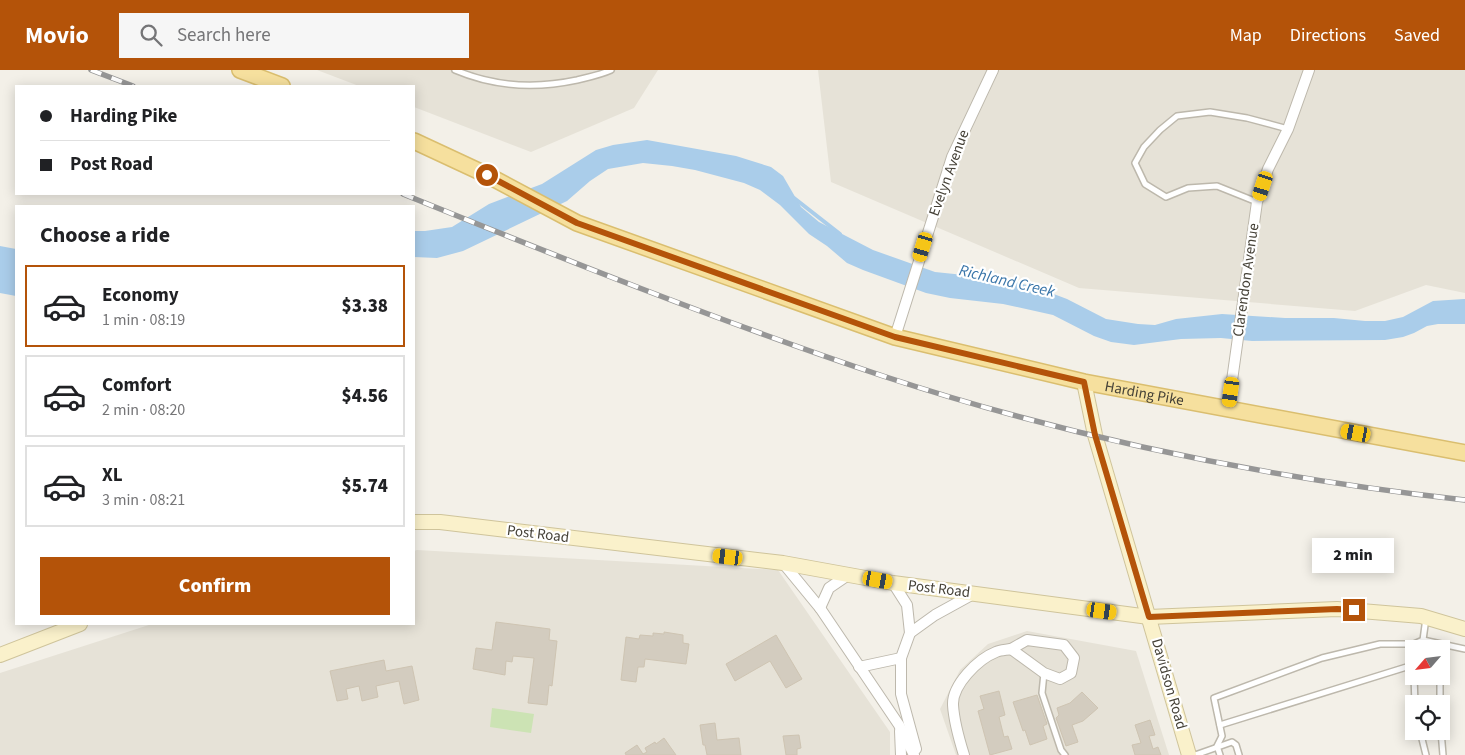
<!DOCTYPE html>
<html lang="en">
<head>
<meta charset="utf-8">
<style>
	body { margin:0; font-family:"Source Sans 3",sans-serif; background:#f6f6f6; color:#202124; height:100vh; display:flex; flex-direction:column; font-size:19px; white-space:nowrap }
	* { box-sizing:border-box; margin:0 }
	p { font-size:16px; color:#757577 }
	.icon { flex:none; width:28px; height:28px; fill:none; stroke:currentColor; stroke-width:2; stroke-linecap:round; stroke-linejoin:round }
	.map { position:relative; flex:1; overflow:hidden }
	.side { position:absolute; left:15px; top:135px; width:400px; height:420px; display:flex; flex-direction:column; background:#fff; border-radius:0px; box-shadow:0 2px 12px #0003 }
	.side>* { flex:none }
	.guide { position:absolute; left:15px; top:15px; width:400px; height:110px; border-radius:0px; box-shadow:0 2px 12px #0003; display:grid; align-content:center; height:110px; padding:0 25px; background:#fff }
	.needle { width:32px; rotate:242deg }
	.fabs { position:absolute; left:1405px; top:570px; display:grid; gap:10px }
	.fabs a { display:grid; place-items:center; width:45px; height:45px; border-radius:0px; background:#fff; box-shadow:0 2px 12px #0003; font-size:25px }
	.end { position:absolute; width:22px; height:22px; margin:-11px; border:6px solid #b45309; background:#fff; box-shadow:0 0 0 2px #fff }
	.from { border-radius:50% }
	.bubble { position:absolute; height:35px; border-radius:0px; background:#fff; box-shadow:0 2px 12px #0003; font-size:16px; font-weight:800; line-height:35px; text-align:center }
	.car { position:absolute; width:15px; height:30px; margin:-15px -8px; border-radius:6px; box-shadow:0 0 4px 1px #0007; background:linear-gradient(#f5c518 24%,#345 0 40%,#f5c518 0 76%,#345 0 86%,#f5c518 0) }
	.guide b { display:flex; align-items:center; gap:18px; height:48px; font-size:19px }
	.guide b+b { border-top:1px solid #e0e0e0 }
	.guide i { width:12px; height:12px; background:#202124 }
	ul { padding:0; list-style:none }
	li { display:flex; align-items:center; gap:15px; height:82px; margin:0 10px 8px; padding:0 15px; border:2px solid #e0e0e0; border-radius:0px }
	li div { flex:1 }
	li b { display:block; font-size:19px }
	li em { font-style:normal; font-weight:800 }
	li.current { border-color:#b45309 }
	li>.icon { width:45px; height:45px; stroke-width:1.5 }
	h2 { padding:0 25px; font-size:22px; line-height:60px }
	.primary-button { display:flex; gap:10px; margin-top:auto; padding:10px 25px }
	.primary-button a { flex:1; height:58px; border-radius:0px; background:#b45309; color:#fff; font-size:20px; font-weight:800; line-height:58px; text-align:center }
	header { display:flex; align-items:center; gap:30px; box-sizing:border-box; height:70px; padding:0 25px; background:#b45309; color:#fff }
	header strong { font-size:24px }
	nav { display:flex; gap:28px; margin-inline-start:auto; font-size:18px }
	.search { width:350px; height:45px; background:#f6f6f6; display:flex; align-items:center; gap:12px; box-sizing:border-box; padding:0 18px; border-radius:0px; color:#757577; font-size:19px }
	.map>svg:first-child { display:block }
	.residential { fill:#e6e2d7 }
	.green { fill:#cce3b4 }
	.water { fill:#aacdea }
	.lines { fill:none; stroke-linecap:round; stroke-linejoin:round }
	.stream { stroke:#aacdea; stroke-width:4 }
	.building { fill:#d3ccbf; stroke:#cec4b2 }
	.lane-casing { stroke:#bdb8ac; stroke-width:8 }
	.street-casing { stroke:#bdb8ac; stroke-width:12 }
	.secondary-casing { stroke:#cfc49b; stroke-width:16 }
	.primary-casing { stroke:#dabe6f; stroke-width:18 }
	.lane { stroke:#fff; stroke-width:5 }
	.street { stroke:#fff; stroke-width:10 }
	.secondary { stroke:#faf1cb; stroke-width:14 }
	.primary { stroke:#f6e09e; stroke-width:15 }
	.rail-casing { stroke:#969696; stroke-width:5.5 }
	.rail { stroke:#fff; stroke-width:4; stroke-dasharray:11; stroke-linecap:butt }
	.route { stroke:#b45309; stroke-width:6 }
	.labels { text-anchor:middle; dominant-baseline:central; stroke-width:4.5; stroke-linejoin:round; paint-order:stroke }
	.street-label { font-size:15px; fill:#454137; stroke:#fff }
	.water-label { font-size:16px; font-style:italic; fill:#3975a9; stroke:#fff }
</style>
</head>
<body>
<header>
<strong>Movio</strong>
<div class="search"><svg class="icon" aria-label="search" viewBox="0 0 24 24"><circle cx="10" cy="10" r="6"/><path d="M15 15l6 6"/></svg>Search here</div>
<nav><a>Map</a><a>Directions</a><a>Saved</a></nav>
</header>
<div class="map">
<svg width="1465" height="685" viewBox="0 0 1465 685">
	<rect width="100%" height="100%" fill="#f3f0e8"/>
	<g class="residential">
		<polygon points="317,0 658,0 634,38 531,82 414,37 414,16 359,16"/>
		<polygon points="818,0 1465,0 1465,223 1426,215 1355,241 1079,218 831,112"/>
		<polygon points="417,480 778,500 890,662 890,685 0,685 0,603 152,554 414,554 414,481"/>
		<polygon points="1027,561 1136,581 1169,685 956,685 940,639 960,600 988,574"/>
	</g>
	<polygon class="green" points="492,638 534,644 531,663 490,657"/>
	<g class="water">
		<polygon points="647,70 736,86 771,97 783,106 801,137 819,152 873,180 935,202 1003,209 1035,217 1067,229 1106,249 1138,254 1155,255 1176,249 1222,244 1285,248 1334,248 1365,251 1385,251 1403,247 1433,231 1464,229 1465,229 1465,254 1438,254 1427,256 1414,263 1403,267 1385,270 1252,271 1221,268 1181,269 1134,275 1111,272 1094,266 1053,245 1003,234 950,228 926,223 863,200 847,193 827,176 809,164 780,135 760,120 744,113 695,100 672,96 643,93 608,99 590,111 567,131 463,181 437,188 414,187 414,161 425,161 452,157 489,134 542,114 596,80 613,75"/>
		<polygon points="0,176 16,179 16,226 0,223"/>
	</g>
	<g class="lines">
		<polyline class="stream" points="794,128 840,164"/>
	</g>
	<g class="building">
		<polygon points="496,552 550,559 549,570 557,571 552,616 549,615 547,635 528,633 534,588 513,586 512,592 506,591 505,605 473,599 476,578 492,580"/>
		<polygon points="664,562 683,565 683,573 689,574 686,594 645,589 644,597 638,597 636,612 621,610 626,567 639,569 640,565 653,566 653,563 664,564"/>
		<polygon points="776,565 802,609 786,618 770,591 735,611 726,594"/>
		<polygon points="384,590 386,601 412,596 419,630 404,634 399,611 376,616 378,627 362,631 359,616 346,619 348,629 337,631 330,601"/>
		<polygon points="999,621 1005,645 999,647 1004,667 1008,666 1012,679 990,685 978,641 984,639 980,626"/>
		<polygon points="1082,622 1098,638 1083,651 1072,655 1078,672 1066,676 1056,648 1059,645 1057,638 1070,633"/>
		<polygon points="1037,625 1047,654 1043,656 1047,669 1030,675 1025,660 1023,661 1013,632"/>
		<polygon points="1150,650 1155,665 1149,666 1153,679 1158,677 1161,685 1135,685 1132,675 1141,673 1135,655"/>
		<polygon points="715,653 717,670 739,668 741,685 707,685 705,675 703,675 700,655"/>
		<polygon points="799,665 801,678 797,679 797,685 786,685 783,666"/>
		<polygon points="664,668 676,685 626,685 625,683 637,675 643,684 647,682 645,678 655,672 656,674"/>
	</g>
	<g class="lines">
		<g class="lane-casing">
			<g id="lane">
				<path d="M455,0C495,17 535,19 577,10C589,7 600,5 611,0"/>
				<polyline points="1257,132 1217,116 1188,118 1166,127 1145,114 1135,93 1144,77 1160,60 1177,46 1210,42 1247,48 1288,59"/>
				<polyline points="1423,570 1465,579"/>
				<polyline points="1414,574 1414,603"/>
				<polyline points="1044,603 1042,623 1061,680 1065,685"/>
				<polyline points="1414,606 1415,634"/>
				<polyline points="1440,606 1440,634"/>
				<polyline points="1220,655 1413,595"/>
				<polyline points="1420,661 1426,685"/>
				<polyline points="1441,661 1443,685"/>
				<polyline points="1195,685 1232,672 1236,675 1239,685"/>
				<polyline points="1220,685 1217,676 1222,666 1214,628 1322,588 1380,574 1414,574 1423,570 1426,548"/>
			</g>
		</g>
		<g class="street-casing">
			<g id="street">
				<polyline points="895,267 952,87 993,0"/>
				<polyline points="1228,339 1257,132 1268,99 1288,59 1309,0"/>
				<polyline points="783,493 820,538 899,655 914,685"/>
				<polyline points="893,513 907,535 910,563 901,588 901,624 916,679"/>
				<polyline points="820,538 829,518 848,505"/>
				<polyline points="910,563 935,545 975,523"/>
				<polygon points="1027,570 1064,575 1074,588 1071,603 1060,609 1044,603 1011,579"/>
				<polyline points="859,597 901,588"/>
				<polyline points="900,661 901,685"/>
				<path d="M964,685C959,669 954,652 953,635C952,615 978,589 996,582C1000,580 1006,580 1011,579"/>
			</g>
		</g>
		<g class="secondary-casing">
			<g id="secondary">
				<polyline points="1084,312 1095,365 1189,685"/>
				<polyline points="414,452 440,452 783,493 893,513 1149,547 1337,539 1421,546 1465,559"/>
				<polyline points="0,585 80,554"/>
			</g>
		</g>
		<g class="primary-casing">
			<g id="primary">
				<polyline points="240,0 282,16"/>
				<path id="s1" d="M414,71L487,105L577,153L895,267L1084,312L1465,383"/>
			</g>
		</g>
		<use href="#lane" class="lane"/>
		<use href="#street" class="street"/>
		<use href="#secondary" class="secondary"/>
		<use href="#primary" class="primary"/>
		<g class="rail-casing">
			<g id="rail">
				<polyline points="91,0 133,16"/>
				<path d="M403,124C561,188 721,252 883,306C1071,368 1268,408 1465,430"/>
			</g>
		</g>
		<use href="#rail" class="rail"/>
	</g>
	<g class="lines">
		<polyline class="route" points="487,105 577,153 895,267 1084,312 1095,365 1149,547 1337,539 1354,540"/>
	</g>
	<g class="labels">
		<g class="street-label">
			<text transform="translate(949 103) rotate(-70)">Evelyn Avenue</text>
			<text transform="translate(1246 210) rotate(-82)">Clarendon Avenue</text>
			<text stroke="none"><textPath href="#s1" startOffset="776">Harding Pike</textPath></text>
			<text transform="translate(538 464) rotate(7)">Post Road</text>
			<text transform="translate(939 519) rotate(7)">Post Road</text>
			<text transform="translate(1169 614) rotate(74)">Davidson Road</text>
		</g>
		<g class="water-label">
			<text transform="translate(1007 211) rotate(13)">Richland Creek</text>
		</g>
	</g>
</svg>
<div class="fabs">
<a><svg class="needle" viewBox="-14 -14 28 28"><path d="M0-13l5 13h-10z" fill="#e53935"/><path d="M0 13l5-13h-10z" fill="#757577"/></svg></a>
<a><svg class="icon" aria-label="locate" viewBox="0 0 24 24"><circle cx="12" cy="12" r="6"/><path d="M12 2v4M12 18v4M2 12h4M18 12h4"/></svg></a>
</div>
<i class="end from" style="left:487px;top:105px"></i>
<i class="end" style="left:1354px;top:540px"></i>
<div class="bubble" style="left:1312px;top:468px;width:82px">2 min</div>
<i class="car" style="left:1263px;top:116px;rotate:198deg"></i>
<i class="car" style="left:923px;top:177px;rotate:197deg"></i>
<i class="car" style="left:1231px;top:322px;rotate:188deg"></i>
<i class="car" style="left:1356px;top:363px;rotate:280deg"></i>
<i class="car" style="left:728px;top:487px;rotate:277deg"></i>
<i class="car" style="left:878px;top:510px;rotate:100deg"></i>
<i class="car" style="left:1102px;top:541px;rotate:98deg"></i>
<div class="guide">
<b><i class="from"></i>Harding Pike</b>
<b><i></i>Post Road</b>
</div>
<section class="side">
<h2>Choose a ride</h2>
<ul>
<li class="current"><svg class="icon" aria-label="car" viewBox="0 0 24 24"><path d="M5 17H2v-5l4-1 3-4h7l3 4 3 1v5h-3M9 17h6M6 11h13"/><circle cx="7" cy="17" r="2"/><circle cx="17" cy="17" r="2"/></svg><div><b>Economy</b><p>1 min · 08:19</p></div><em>$3.38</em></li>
<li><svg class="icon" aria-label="car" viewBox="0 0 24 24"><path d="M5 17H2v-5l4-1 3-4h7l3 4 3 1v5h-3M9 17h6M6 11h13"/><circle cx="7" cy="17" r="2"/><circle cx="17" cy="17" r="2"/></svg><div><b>Comfort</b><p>2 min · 08:20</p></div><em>$4.56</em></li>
<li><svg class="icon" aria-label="car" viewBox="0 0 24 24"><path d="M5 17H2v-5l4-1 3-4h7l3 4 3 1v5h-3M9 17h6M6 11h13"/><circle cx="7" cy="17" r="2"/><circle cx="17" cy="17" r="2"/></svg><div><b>XL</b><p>3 min · 08:21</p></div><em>$5.74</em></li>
</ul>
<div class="primary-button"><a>Confirm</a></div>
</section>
</div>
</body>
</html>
